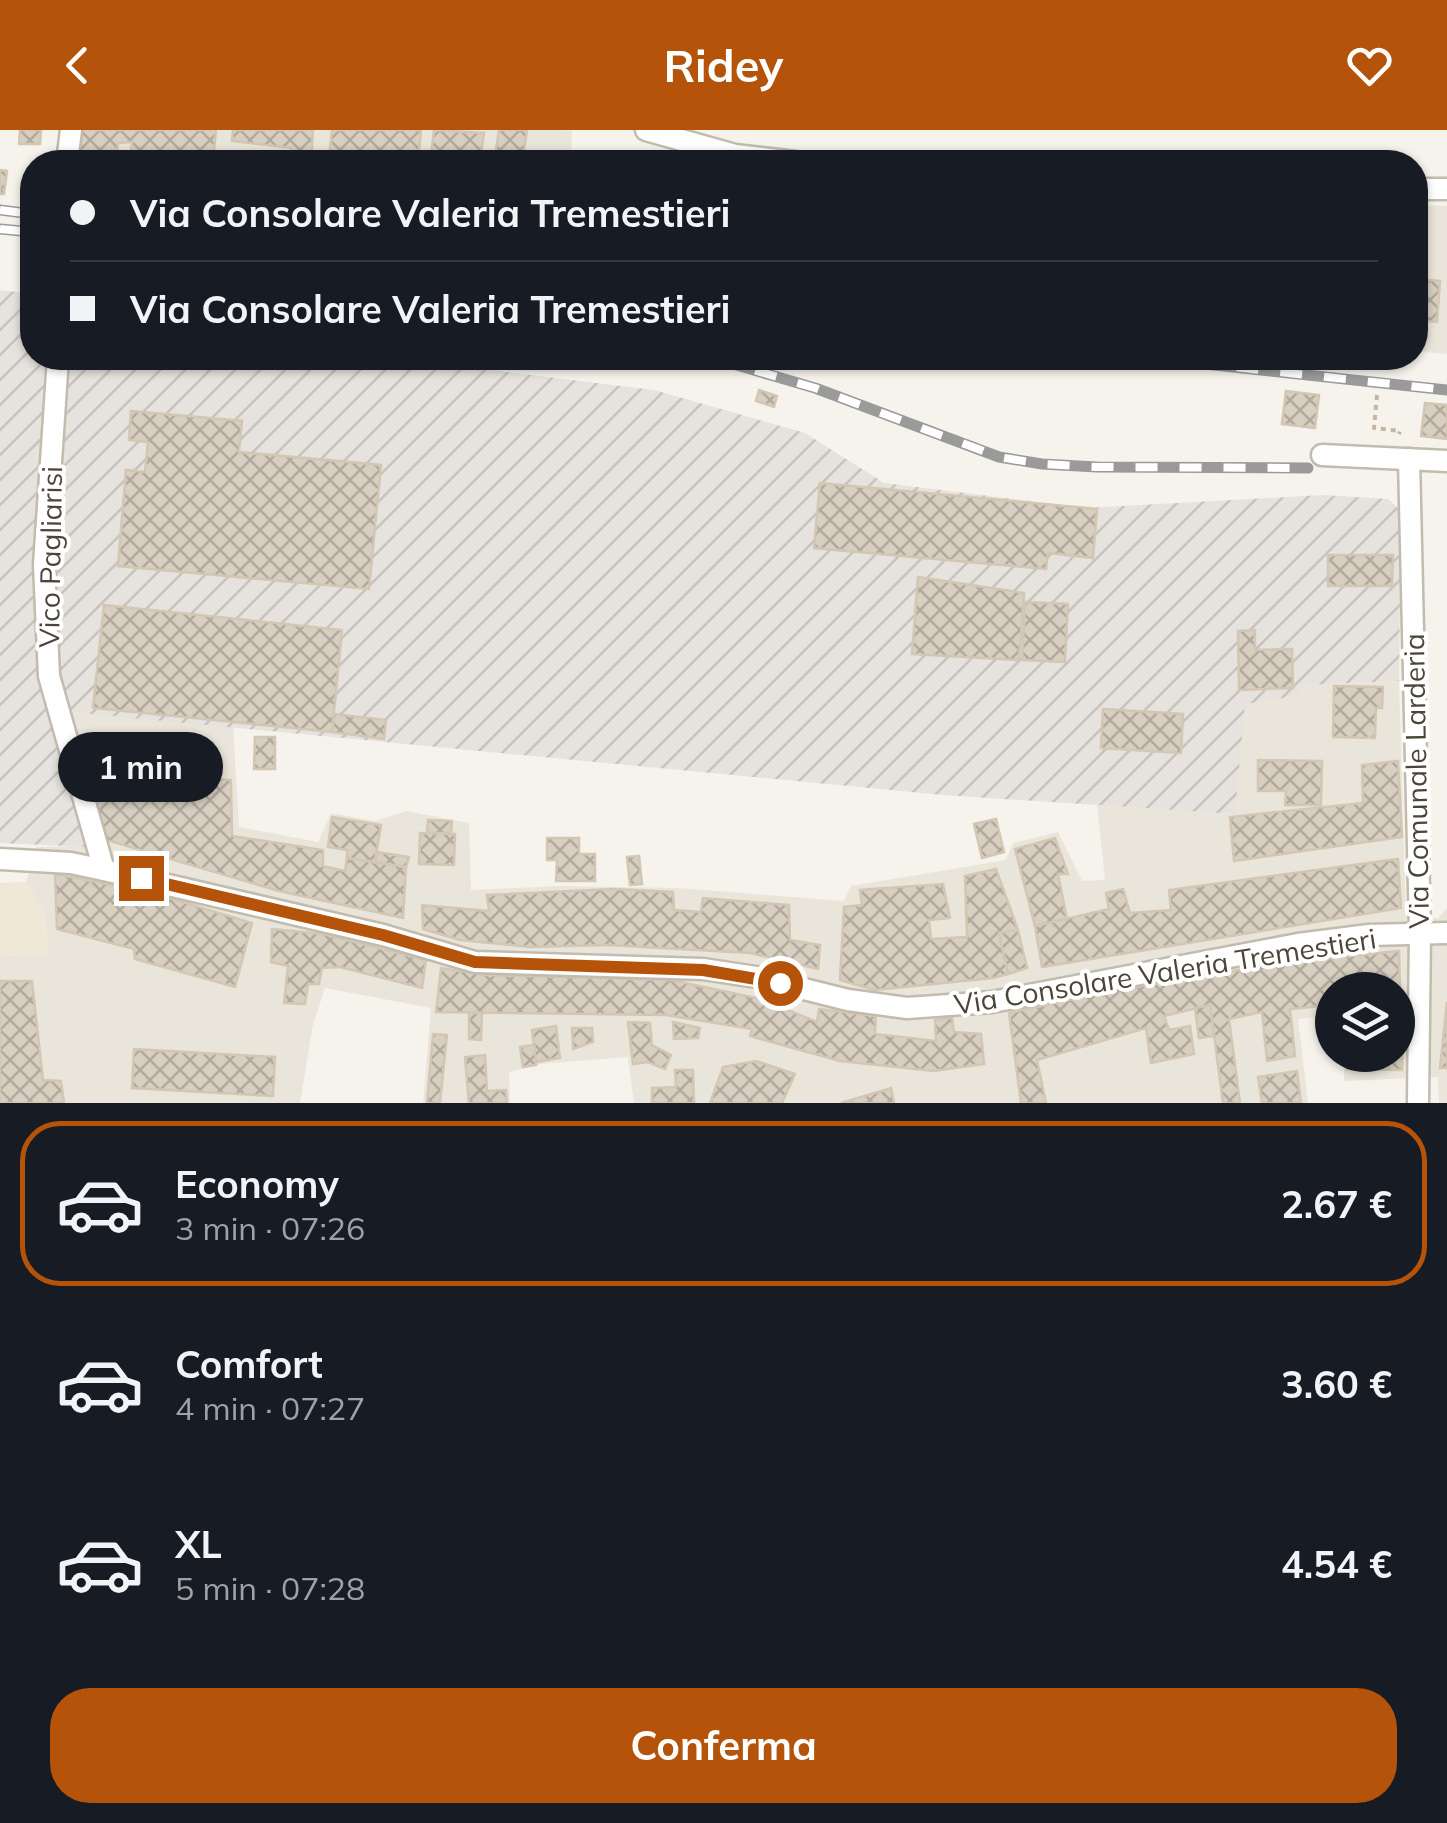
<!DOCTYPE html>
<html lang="it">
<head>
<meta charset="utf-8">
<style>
	body { margin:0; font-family:Mulish,sans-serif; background:#20242c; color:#f1f3f6; height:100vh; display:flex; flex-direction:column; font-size:38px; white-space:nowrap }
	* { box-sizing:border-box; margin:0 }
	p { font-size:32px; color:#9ea1a6 }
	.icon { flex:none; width:55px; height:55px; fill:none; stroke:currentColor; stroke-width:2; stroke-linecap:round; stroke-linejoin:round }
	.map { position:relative; height:973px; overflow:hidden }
	.panel { display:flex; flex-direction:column; background:#171b24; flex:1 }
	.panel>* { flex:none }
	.banner { position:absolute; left:20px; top:20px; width:1408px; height:220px; border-radius:40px; box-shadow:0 2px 8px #0004; display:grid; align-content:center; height:220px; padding:0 50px; background:#171b24 }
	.controls { position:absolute; left:1315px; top:842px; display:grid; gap:20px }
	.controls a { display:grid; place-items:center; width:100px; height:100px; border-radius:50%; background:#171b24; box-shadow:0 2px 8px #0004; font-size:50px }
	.end { position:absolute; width:45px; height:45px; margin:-22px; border:12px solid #b45309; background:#fff; box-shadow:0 0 0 5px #fff }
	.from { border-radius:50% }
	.bubble { position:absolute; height:70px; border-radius:35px; background:#171b24; box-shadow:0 2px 8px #0004; font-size:32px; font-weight:700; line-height:70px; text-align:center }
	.banner b { display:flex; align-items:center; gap:35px; height:95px; font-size:38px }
	.banner b+b { border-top:2px solid #363941 }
	.banner i { width:25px; height:25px; background:#f1f3f6 }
	ul { padding:18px 0 0; list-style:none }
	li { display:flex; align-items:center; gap:30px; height:165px; margin:0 20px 15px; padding:0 30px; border:5px solid transparent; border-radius:40px }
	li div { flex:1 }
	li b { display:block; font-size:38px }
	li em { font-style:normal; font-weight:700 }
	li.current { border-color:#b45309 }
	li>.icon { width:90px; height:90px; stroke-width:1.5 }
	.cta { display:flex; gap:20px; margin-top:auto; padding:20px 50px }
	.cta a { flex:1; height:115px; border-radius:40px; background:#b45309; color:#fff; font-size:40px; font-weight:700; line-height:115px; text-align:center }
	header { display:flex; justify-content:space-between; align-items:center; height:130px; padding:0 50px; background:#b45309; color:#fff; font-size:45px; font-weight:700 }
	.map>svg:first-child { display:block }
	.residential { fill:#eae5da }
	.industrial { fill:url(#industrial-furrows) }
	.education { fill:#efe8d6 }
	.building { fill:url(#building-cross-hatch); stroke:#d3c7b4; stroke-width:2.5 }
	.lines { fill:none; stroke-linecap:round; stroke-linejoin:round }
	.minor-casing { stroke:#c2bbae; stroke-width:25 }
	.path { stroke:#c4b79f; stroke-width:4; stroke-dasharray:5 5; stroke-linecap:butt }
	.minor { stroke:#fff; stroke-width:20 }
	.rail-casing { stroke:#9a9a9a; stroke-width:11 }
	.rail { stroke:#fff; stroke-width:8; stroke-dasharray:22; stroke-linecap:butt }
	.route { stroke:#b45309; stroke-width:12 }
	.labels { text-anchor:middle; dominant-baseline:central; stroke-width:8; stroke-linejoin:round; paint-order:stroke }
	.street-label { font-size:28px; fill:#4b4439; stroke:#fff }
</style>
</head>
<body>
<header><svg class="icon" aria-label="back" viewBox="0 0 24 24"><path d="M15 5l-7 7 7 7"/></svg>Ridey<svg class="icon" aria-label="heart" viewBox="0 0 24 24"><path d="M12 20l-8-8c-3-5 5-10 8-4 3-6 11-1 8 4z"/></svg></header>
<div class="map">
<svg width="1447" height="973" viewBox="0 0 1447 973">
	<defs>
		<pattern id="industrial-furrows" width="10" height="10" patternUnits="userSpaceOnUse" patternTransform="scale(2.5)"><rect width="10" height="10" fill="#e6e2dd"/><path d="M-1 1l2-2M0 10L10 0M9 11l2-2" fill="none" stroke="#c7c3be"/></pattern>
		<pattern id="building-cross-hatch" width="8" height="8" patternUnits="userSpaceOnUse" patternTransform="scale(2.5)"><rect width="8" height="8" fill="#d8cfc1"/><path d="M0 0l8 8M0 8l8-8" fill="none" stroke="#b1aa9e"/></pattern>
	</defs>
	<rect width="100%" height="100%" fill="#f6f3ec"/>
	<g class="residential">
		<polygon points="78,0 564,0 572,1 571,32 74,32"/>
		<polygon points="1415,75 1447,76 1447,224 1415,221"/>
		<polygon points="1399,551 1406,786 1438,788 1447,778 1447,973 1439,973 1438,947 1344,951 1344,925 1398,925 1398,860 1332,860 1332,886 1298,889 1308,973 634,973 628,927 541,934 509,942 510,973 423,973 431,878 325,858 313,894 300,973 0,973 0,826 48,824 45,784 26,752 37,717 87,716 47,580 233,596 239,697 318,712 331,683 375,691 406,681 469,693 471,760 560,756 678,758 844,771 851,756 1006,730 1013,713 1058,702 1082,751 1105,750 1097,675 1235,684 1244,574 1295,566 1303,555"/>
	</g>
	<polygon class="industrial" points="0,160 32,164 32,228 389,228 654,260 805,303 884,353 1087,378 1323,365 1388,369 1399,379 1401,386 1399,551 1304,555 1296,566 1245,574 1235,684 943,665 48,580 87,717 0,713"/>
	<polygon class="education" points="26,752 45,784 48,824 0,826 0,753"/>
	<g class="building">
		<polygon points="20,0 41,0 40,14 19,14"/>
		<polygon points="80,0 216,0 213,32 130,32 132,12 118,13 116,32 76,32"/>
		<polygon points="233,0 313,0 311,32 290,32 291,18 232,11"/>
		<polygon points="332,0 421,0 418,32 358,32 359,30 329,27"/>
		<polygon points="434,0 484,3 480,32 430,32"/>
		<polygon points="499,0 527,0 524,21 538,23 537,32 494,32"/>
		<polygon points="0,40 7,41 4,64 0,64"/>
		<polygon points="1415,149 1440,151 1437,192 1415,190"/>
		<polygon points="759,260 777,266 774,277 756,271"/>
		<polygon points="1286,261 1319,265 1315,298 1282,294"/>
		<polygon points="1425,273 1447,275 1447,309 1421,306"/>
		<polygon points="131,281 242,291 239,322 381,335 369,459 118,436 126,340 145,342 148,312 129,310"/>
		<polygon points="820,353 1097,379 1093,428 1048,423 1046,439 814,418"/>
		<polygon points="1328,425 1393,425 1392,456 1328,456"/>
		<polygon points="918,447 1024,463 1019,530 912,524"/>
		<polygon points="1025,472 1068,474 1065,532 1022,530"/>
		<polygon points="104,475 342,500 332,602 93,578"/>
		<polygon points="1255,500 1255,520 1292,519 1293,558 1239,560 1238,501"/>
		<polygon points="1334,556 1383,557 1382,578 1376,578 1375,608 1333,607"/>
		<polygon points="1103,579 1183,584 1181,623 1101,618"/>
		<polygon points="334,584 386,590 384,609 332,602"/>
		<polygon points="255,607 275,607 275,639 254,639"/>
		<polygon points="1258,630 1322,631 1321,675 1285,675 1286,661 1258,661"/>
		<polygon points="1398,631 1402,707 1234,731 1230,687 1363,673 1362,635"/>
		<polygon points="190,648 231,650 232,706 323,720 323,736 345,741 347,728 406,737 403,788 279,761 103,709 87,659 168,670 189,669"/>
		<polygon points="332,687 381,695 375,732 347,728 347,720 328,717"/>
		<polygon points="996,689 1004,722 982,728 974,694"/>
		<polygon points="428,690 452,691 451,703 427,703"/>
		<polygon points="420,703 455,704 454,735 419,734"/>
		<polygon points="547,708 579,708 579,724 595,724 595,751 556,751 557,730 547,730"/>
		<polygon points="1055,708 1068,744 1058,744 1067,789 1035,796 1015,719"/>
		<polygon points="377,722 409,727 406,737 375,732"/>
		<polygon points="639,726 642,754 630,755 627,727"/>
		<polygon points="1398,729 1401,778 1042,837 1035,796 1109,779 1106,763 1123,759 1130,783 1171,780 1169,760"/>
		<polygon points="996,739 1018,800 999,803 1008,844 993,848 875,860 840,850 844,777 862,775 860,760 943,754 950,788 929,790 931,809 967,807 965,746"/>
		<polygon points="55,744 153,763 252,793 235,857 135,829 134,819 57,799"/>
		<polygon points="613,759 673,762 674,780 701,782 703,768 789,775 790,810 820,815 818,839 750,823 608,815 531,817 460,810 423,799 422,775 489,781 487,765"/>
		<polygon points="272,799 323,804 426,830 422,858 340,837 322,838 319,854 308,854 305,874 284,873 288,836 271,832"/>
		<polygon points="1018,800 1027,838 1008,844 999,803"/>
		<polygon points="1399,821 1400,858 1332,860 1332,875 1290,879 1295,926 1267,931 1262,882 1229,889 1240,973 1223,973 1210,875 1164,886 1169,900 1190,896 1194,924 1151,933 1146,898 1037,930 1046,973 1021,973 1009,883 1105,862 1282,833"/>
		<polygon points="441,838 487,845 671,850 761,869 817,892 819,879 876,886 875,904 936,911 935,890 952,888 954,902 981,904 984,934 934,941 840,931 750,906 752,899 666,885 436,882"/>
		<polygon points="0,851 32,851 43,950 61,951 64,973 0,973"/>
		<polygon points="1447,872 1447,938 1440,938"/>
		<polygon points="1210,875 1214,906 1199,908 1195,878"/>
		<polygon points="1398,880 1403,880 1402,940 1347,939 1348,925 1398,925"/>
		<polygon points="469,883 482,883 481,910 469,909"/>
		<polygon points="628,892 650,893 652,915 671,925 665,939 648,932 633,934"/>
		<polygon points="673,892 700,898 698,908 674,909"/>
		<polygon points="556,896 560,928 536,932 532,900"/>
		<polygon points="572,898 592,898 593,912 573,919"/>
		<polygon points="433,904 447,905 440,973 427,973"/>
		<polygon points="534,915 536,935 523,937 520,917"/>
		<polygon points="134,919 275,927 273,966 132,958"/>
		<polygon points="485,925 487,961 506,960 507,973 469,973 465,927"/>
		<polygon points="756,931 795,944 782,973 710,973 723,937"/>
		<polygon points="675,940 693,940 694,973 652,973 652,958 676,957"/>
		<polygon points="1297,941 1301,973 1262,973 1258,947"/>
		<polygon points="891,958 894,973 841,973"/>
	</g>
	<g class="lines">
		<g class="minor-casing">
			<g id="minor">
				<polyline points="646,0 735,25 796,32"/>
				<polyline points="67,32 71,0"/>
				<polyline points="1415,59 1447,59"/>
				<polyline points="58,228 44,435 49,546 104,740"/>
				<polyline points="1322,325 1447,331"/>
				<polyline points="1409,329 1420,803 1418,973"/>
				<polyline points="0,729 71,733 104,740 383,805 475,832 703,839 756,847 848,870 907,878 992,872 1298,814 1369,805 1447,803"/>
			</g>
		</g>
		<polyline class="path" points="1377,265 1374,298 1400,301 1399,304"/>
		<use href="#minor" class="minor"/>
		<g class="rail-casing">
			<g id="rail">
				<polyline points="0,80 32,84"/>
				<polyline points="0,99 32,102"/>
				<polyline points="713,228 815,258 999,327 1042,334 1097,337 1308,338"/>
				<polyline points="1149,228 1447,260"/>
			</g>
		</g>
		<use href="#rail" class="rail"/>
	</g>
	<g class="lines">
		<polyline class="route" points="141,748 383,805 475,832 703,840 780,853"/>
	</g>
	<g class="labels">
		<g class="street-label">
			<text transform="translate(50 427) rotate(-89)">Vico Pagliarisi</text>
			<text transform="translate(1416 651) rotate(-91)">Via Comunale Larderia</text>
			<text transform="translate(1165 841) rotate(-9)">Via Consolare Valeria Tremestieri</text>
		</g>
	</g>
</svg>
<div class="controls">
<a><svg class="icon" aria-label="layers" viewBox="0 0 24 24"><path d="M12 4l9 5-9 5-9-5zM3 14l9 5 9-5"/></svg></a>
</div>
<i class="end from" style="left:780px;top:853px"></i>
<i class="end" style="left:141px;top:748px"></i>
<div class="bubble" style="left:58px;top:602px;width:165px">1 min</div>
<div class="banner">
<b><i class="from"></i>Via Consolare Valeria Tremestieri</b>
<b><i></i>Via Consolare Valeria Tremestieri</b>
</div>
</div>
<section class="panel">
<ul>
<li class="current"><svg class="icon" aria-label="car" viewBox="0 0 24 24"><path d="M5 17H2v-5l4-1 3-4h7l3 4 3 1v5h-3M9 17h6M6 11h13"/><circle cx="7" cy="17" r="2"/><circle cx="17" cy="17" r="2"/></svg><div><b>Economy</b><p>3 min · 07:26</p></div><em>2.67 €</em></li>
<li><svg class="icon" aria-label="car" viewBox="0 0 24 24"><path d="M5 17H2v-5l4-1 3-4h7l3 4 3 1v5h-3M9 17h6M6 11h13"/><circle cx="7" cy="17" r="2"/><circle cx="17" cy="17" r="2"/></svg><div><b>Comfort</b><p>4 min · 07:27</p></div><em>3.60 €</em></li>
<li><svg class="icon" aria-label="car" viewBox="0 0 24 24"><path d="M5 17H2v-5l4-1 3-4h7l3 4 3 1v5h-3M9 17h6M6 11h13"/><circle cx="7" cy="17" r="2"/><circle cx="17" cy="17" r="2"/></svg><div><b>XL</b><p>5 min · 07:28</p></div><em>4.54 €</em></li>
</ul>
<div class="cta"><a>Conferma</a></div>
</section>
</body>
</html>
